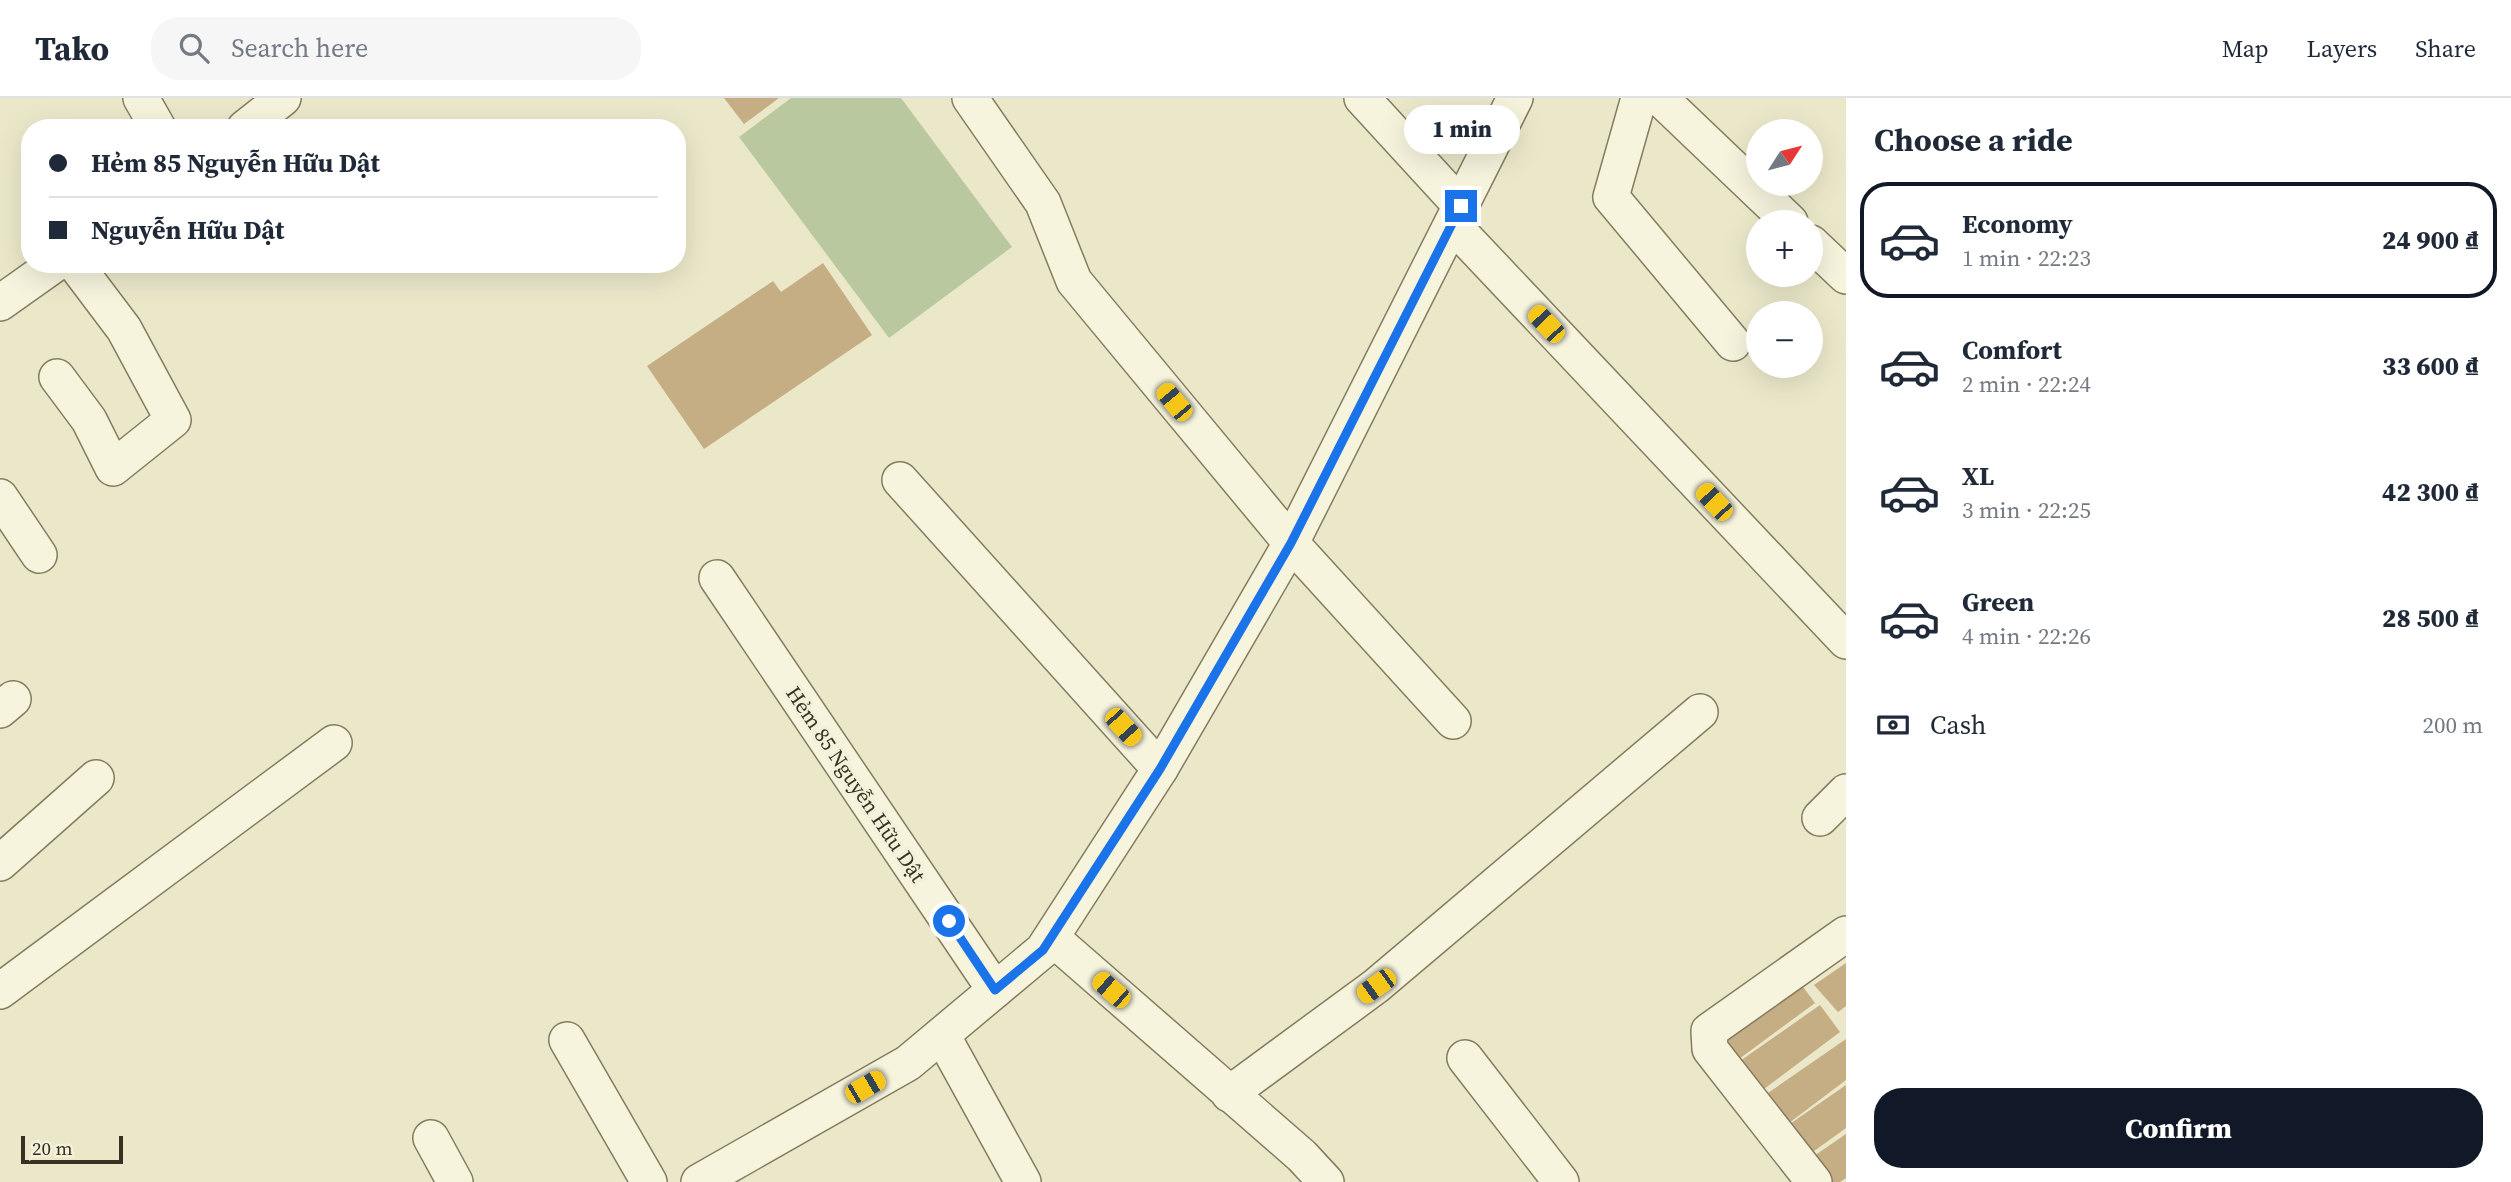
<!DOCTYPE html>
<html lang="en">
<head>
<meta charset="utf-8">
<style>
	body { margin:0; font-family:"Source Serif 4",serif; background:#f6f6f7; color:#1f2937; height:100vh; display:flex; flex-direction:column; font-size:26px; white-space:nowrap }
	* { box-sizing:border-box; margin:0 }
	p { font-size:23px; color:#747a83 }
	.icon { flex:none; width:38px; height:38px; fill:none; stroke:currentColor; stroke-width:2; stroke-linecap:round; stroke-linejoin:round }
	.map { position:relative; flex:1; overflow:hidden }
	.details { display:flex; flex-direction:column; background:#fff; width:665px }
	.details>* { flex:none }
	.hud { position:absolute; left:21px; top:21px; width:665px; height:154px; border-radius:28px; box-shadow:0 7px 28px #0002; display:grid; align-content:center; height:154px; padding:0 28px; background:#fff }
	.needle { width:46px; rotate:54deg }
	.fabs { position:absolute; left:1746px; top:21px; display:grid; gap:14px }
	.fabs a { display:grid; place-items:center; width:77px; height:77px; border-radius:50%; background:#fff; box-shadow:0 7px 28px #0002; font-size:35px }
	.scale { position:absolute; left:21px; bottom:18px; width:102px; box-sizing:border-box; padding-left:7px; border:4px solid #383122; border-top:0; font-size:19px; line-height:24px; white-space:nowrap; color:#383122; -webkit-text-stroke:5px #f3f1d9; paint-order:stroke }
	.end { position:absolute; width:32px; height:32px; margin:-16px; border:9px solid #1a73e8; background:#fff; box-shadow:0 0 0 4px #fff }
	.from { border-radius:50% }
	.bubble { position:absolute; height:49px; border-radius:24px; background:#fff; box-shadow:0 7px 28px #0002; font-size:23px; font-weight:800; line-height:49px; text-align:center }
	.car { position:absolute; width:21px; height:42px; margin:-21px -10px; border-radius:9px; box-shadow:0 0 5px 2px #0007; background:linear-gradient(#f5c518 24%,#345 0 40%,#f5c518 0 76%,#345 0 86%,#f5c518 0) }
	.hud b { display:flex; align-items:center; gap:24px; height:66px; font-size:26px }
	.hud b+b { border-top:2px solid #e0e1e3 }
	.hud i { width:18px; height:18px; background:#1f2937 }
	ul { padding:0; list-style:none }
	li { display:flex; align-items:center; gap:21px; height:116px; margin:0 14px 10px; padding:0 14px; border:4px solid transparent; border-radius:28px }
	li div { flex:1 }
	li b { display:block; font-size:26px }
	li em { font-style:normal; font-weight:800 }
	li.on { border-color:#111827 }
	li>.icon { width:63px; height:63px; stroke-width:1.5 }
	h2 { padding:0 28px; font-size:32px; line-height:84px }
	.pay { display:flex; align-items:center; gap:18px; height:77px; padding:0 28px; font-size:26px }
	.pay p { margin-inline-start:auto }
	.action { display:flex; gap:14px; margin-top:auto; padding:14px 28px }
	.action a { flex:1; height:80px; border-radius:28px; background:#111827; color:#fff; font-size:28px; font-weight:800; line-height:80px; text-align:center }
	header { display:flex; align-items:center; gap:42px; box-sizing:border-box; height:98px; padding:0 35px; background:#fff; border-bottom:2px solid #e0e1e3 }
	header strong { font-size:33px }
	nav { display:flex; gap:38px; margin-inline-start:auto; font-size:24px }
	.search { width:490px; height:63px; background:#f6f6f7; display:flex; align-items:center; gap:18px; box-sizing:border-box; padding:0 24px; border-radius:28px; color:#747a83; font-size:26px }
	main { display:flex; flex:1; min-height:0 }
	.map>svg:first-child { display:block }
	.grass { fill:#bac89f }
	.building { fill:#c5ad84 }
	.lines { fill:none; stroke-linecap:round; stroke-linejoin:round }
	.minor-casing { stroke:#857c60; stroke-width:38 }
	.minor { stroke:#f6f4dd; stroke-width:35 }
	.route { stroke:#1a73e8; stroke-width:9 }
	.labels { text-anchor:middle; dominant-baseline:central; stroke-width:7; stroke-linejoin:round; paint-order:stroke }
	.street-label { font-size:21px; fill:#383122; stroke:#f3f1d9 }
</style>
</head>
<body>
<header>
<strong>Tako</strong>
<div class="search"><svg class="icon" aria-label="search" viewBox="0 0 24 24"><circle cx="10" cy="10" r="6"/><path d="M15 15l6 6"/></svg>Search here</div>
<nav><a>Map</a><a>Layers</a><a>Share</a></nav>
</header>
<main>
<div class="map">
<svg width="1846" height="1084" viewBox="0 0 1846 1084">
	<rect width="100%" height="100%" fill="#ebe8ca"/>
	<polygon class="grass" points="791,0 901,0 1012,149 889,240 739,39"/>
	<g class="building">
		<polygon points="724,0 779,0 744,26"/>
		<polygon points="823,165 872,237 704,351 647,268 773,183 781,194"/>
		<polygon points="1846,865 1846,908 1838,914 1814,887"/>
		<polygon points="1795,878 1815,905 1739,961 1715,934"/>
		<polygon points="1820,907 1840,934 1764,991 1740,963"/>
		<polygon points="1846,941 1846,982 1789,1025 1765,997"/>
		<polygon points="1846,987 1846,1030 1810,1056 1787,1028"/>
		<polygon points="1846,1036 1846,1080 1840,1084 1831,1084 1811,1060"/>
	</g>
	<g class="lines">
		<g class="minor-casing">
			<g id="minor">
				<polyline points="141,0 158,30"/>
				<polyline points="970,0 1043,105 1074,183 1291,445 1453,623"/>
				<polyline points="1362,0 1461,108"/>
				<polyline points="1639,0 1611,99 1733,245"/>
				<polyline points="1660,0 1790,124"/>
				<polyline points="245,30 283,0"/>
				<polyline points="1452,126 1846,543"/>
				<polyline points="1811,145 1846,178"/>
				<polyline points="0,205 55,166"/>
				<polyline points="57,279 89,322 113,370 173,322 124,231 75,166"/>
				<polyline points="900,382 1160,671"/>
				<polyline points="0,399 39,457"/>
				<polyline points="717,480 995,892"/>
				<polyline points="0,612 13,601"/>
				<polyline points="1820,720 1846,694"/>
				<polyline points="0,765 96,680"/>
				<polyline points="1052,840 1302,1058 1326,1084"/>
				<polyline points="0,893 334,645"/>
				<polyline points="942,937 1023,1084"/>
				<polyline points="567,942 649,1084"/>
				<polyline points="1465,960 1561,1084"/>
				<polyline points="1229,996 1376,888 1700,614"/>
				<polyline points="431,1040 455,1084"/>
				<polyline points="699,1084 908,965 1043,852 1160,671 1291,445 1515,0"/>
				<polyline points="1814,1084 1710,951 1709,933 1846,836"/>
			</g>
		</g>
		<use href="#minor" class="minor"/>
	</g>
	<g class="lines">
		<polyline class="route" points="949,823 995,892 1043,852 1160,671 1291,445 1461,108"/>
	</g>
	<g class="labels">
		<g class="street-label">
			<text transform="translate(856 686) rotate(56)">Hẻm 85 Nguyễn Hữu Dật</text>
		</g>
	</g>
</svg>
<div class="fabs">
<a><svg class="needle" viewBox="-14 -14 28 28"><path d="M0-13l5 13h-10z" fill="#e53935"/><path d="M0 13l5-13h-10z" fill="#747a83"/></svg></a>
<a>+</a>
<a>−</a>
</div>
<div class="scale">20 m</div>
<i class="end from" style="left:949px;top:823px"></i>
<i class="end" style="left:1461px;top:108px"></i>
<div class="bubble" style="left:1404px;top:7px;width:116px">1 min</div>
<i class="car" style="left:1546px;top:226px;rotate:317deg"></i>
<i class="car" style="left:1174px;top:304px;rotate:320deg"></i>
<i class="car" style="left:1714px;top:404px;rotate:317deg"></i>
<i class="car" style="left:1123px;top:629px;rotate:138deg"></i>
<i class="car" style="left:1376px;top:888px;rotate:234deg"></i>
<i class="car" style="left:1111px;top:892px;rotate:311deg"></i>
<i class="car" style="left:865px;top:989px;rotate:60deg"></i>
<div class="hud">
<b><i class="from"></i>Hẻm 85 Nguyễn Hữu Dật</b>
<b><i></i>Nguyễn Hữu Dật</b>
</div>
</div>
<section class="details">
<h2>Choose a ride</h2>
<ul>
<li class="on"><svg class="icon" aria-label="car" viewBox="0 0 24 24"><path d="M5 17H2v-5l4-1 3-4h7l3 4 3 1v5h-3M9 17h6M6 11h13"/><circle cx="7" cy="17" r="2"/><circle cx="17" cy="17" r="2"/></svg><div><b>Economy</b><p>1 min · 22:23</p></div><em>24 900 ₫</em></li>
<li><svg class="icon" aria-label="car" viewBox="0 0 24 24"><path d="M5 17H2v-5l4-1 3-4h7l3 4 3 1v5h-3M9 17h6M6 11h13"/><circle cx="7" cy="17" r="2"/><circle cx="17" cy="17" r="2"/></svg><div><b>Comfort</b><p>2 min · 22:24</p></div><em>33 600 ₫</em></li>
<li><svg class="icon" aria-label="car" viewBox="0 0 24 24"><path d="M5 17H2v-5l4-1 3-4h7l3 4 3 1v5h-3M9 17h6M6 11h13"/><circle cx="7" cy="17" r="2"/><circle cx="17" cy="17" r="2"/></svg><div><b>XL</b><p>3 min · 22:25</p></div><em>42 300 ₫</em></li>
<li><svg class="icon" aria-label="car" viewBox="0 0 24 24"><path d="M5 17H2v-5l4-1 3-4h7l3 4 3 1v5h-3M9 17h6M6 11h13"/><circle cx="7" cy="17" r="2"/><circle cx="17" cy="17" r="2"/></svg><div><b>Green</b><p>4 min · 22:26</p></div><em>28 500 ₫</em></li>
</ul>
<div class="pay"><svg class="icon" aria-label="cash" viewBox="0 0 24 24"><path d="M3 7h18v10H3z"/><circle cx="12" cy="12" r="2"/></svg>Cash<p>200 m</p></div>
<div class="action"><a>Confirm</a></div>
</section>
</main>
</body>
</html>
